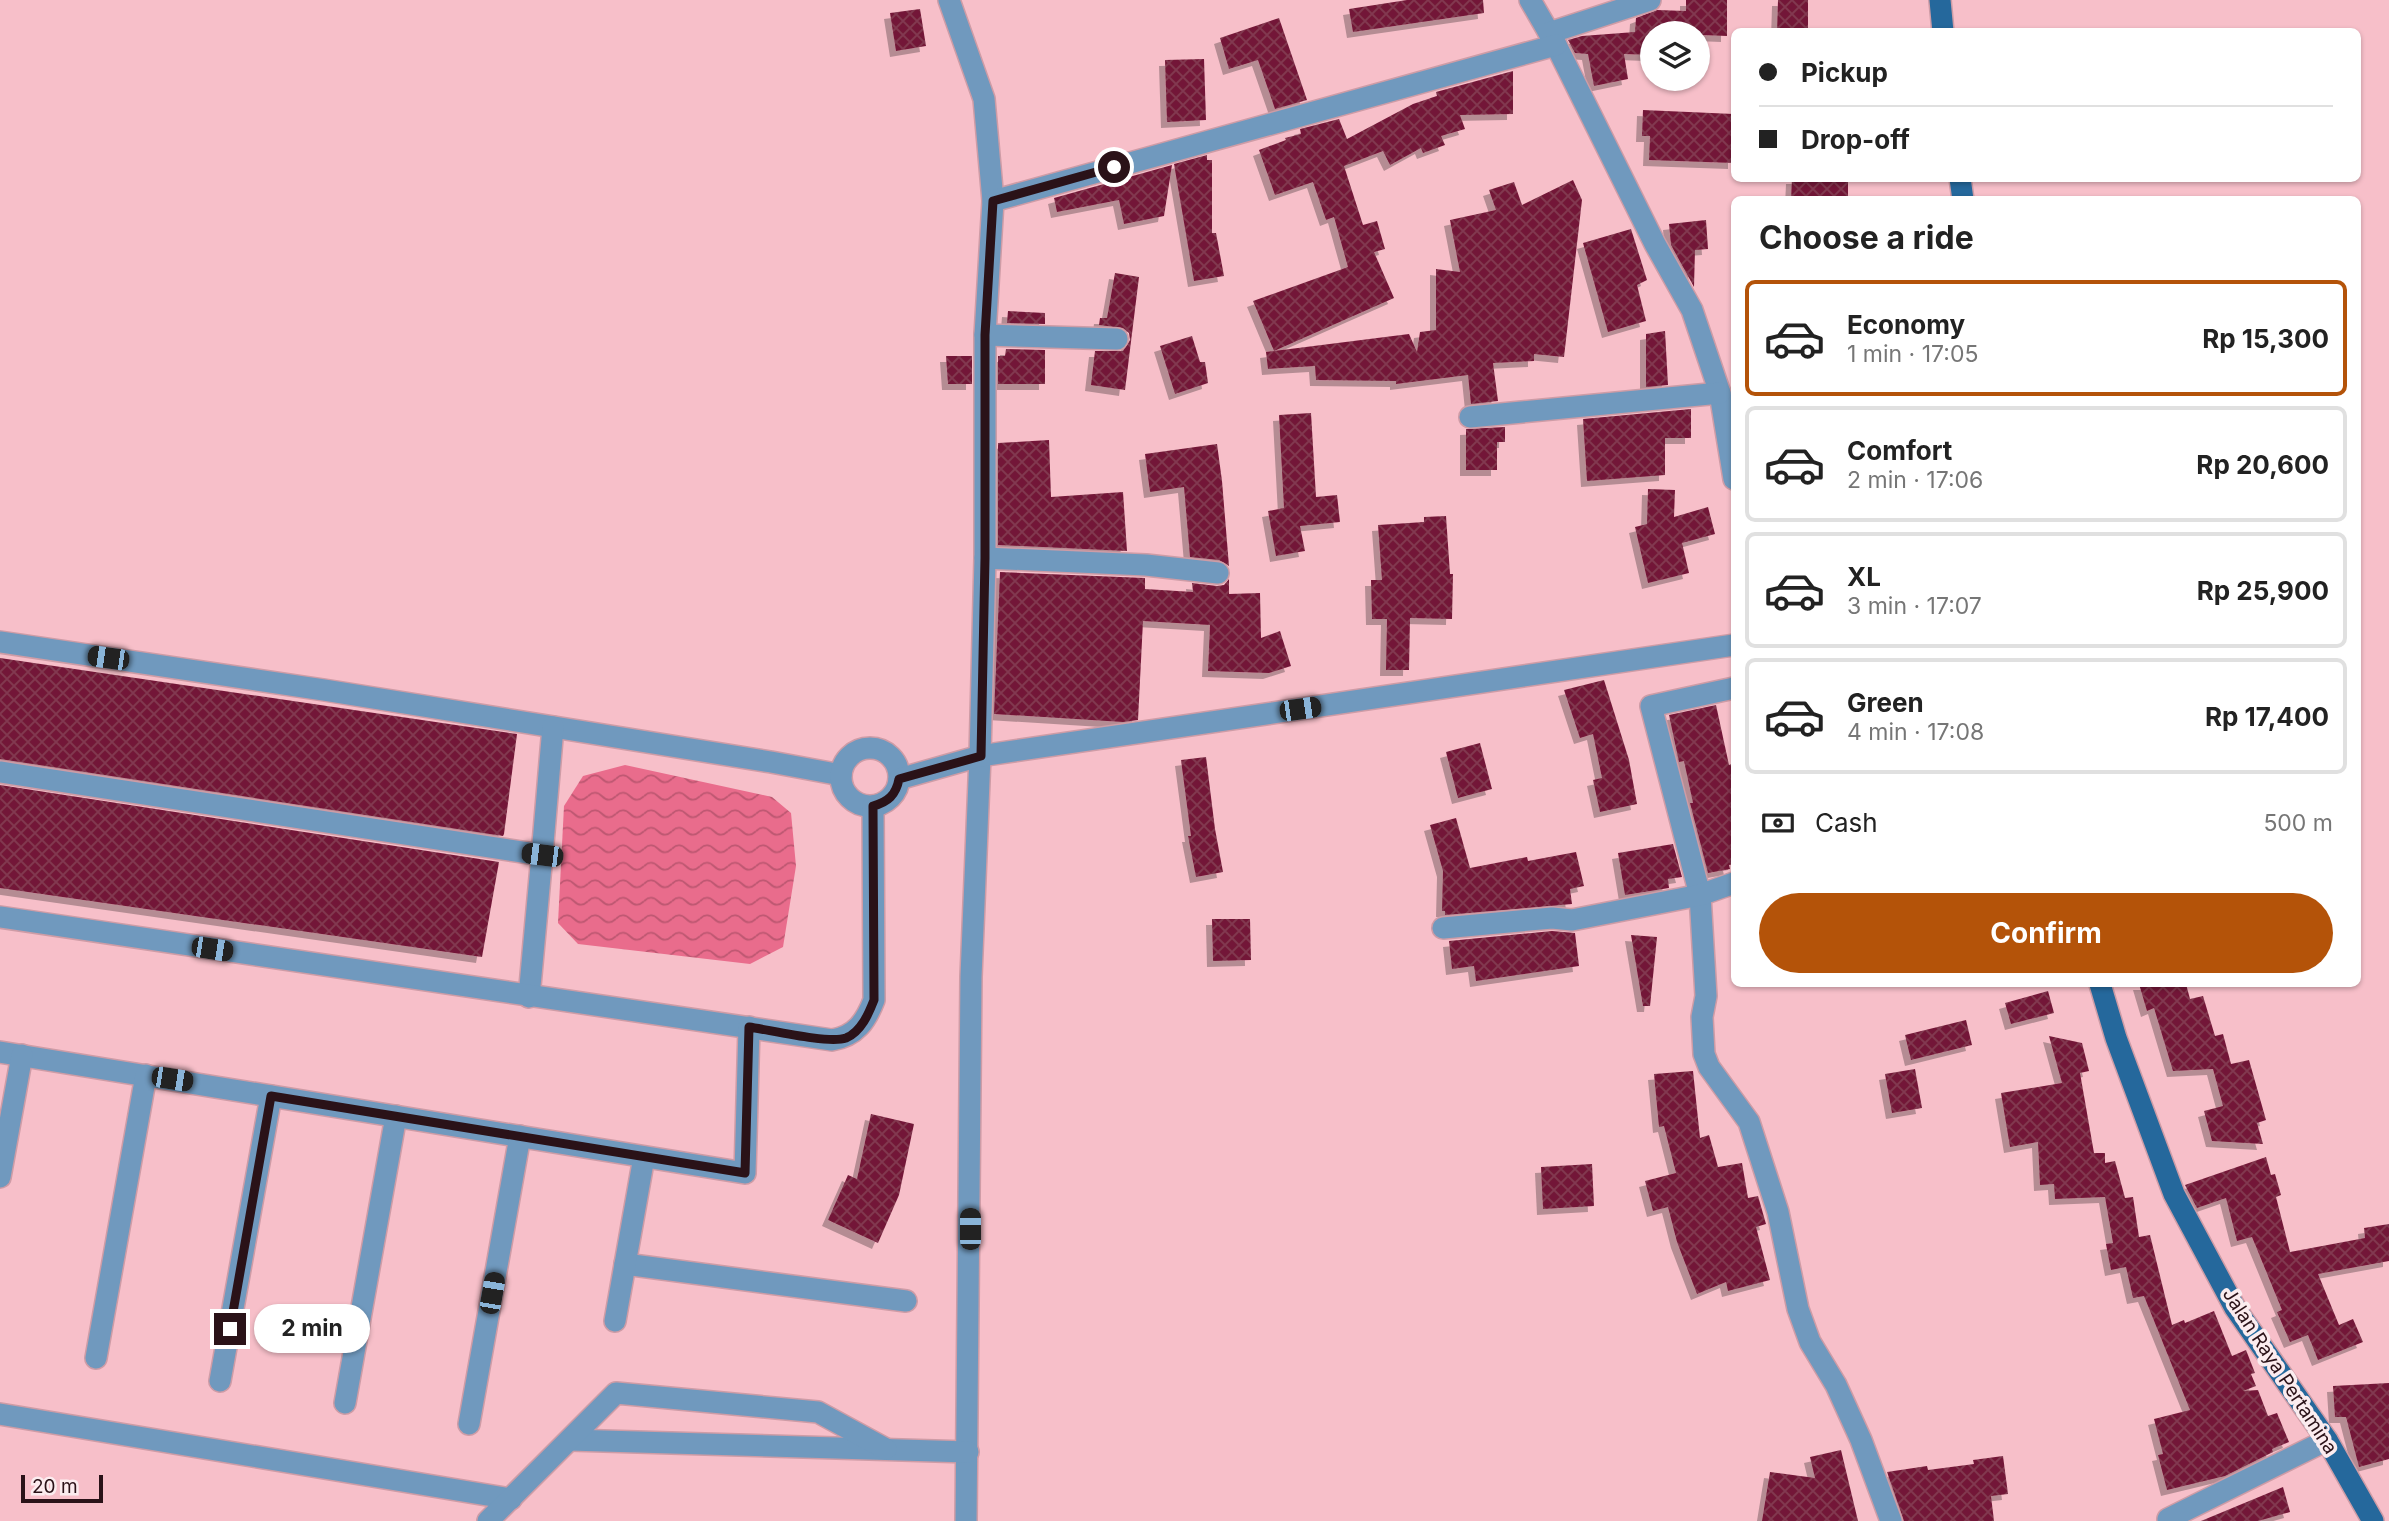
<!DOCTYPE html>
<html lang="en">
<head>
<meta charset="utf-8">
<style>
	body { margin:0; font-family:Inter,sans-serif; background:#f2f2f2; color:#222; height:100vh; display:flex; flex-direction:column; font-size:26px; white-space:nowrap }
	* { box-sizing:border-box; margin:0 }
	p { font-size:23px; color:#767676 }
	.icon { flex:none; width:38px; height:38px; fill:none; stroke:currentColor; stroke-width:2; stroke-linecap:round; stroke-linejoin:round }
	.map { position:relative; flex:1; overflow:hidden }
	.drawer { position:absolute; left:1731px; top:196px; width:630px; height:791px; display:flex; flex-direction:column; background:#fff; border-radius:10px; box-shadow:0 2px 5px #0004 }
	.drawer>* { flex:none }
	.banner { position:absolute; left:1731px; top:28px; width:630px; height:154px; border-radius:10px; box-shadow:0 2px 5px #0004; display:grid; align-content:center; height:154px; padding:0 28px; background:#fff }
	.buttons { position:absolute; left:1640px; top:21px; display:grid; gap:14px }
	.buttons a { display:grid; place-items:center; width:70px; height:70px; border-radius:50%; background:#fff; box-shadow:0 2px 5px #0004; font-size:35px }
	.scale { position:absolute; left:21px; bottom:18px; width:82px; box-sizing:border-box; padding-left:7px; border:4px solid #2a1218; border-top:0; font-size:19px; line-height:24px; white-space:nowrap; color:#2a1218; -webkit-text-stroke:5px #fbecef; paint-order:stroke }
	.end { position:absolute; width:32px; height:32px; margin:-16px; border:9px solid #2a1218; background:#fff; box-shadow:0 0 0 4px #fff }
	.from { border-radius:50% }
	.bubble { position:absolute; height:49px; border-radius:24px; background:#fff; box-shadow:0 2px 5px #0004; font-size:23px; font-weight:700; line-height:49px; text-align:center }
	.car { position:absolute; width:21px; height:42px; margin:-21px -10px; border-radius:9px; box-shadow:0 0 5px 2px #0007; background:linear-gradient(#222 24%,#8ab4d8 0 40%,#222 0 76%,#8ab4d8 0 86%,#222 0) }
	.banner b { display:flex; align-items:center; gap:24px; height:66px; font-size:26px }
	.banner b+b { border-top:2px solid #e0e0e0 }
	.banner i { width:18px; height:18px; background:#222 }
	ul { padding:0; list-style:none }
	li { display:flex; align-items:center; gap:21px; height:116px; margin:0 14px 10px; padding:0 14px; border:4px solid #e0e0e0; border-radius:10px }
	li div { flex:1 }
	li b { display:block; font-size:26px }
	li em { font-style:normal; font-weight:700 }
	li.on { border-color:#b45309 }
	li>.icon { width:63px; height:63px; stroke-width:1.5 }
	h2 { padding:0 28px; font-size:32px; line-height:84px }
	.pay { display:flex; align-items:center; gap:18px; height:77px; padding:0 28px; font-size:26px }
	.pay p { margin-inline-start:auto }
	.action { display:flex; gap:14px; margin-top:auto; padding:14px 28px }
	.action a { flex:1; height:80px; border-radius:42px; background:#b45309; color:#fff; font-size:28px; font-weight:700; line-height:80px; text-align:center }
	.map>svg:first-child { display:block }
	.water { fill:url(#water-waves) }
	.building { fill:url(#building-cross-hatch); filter:url(#shadow) }
	.lines { fill:none; stroke-linecap:round; stroke-linejoin:round }
	.minor-casing { stroke:#ce9ca6; stroke-width:24 }
	.major-casing { stroke:#ce9ca6; stroke-width:24 }
	.minor { stroke:#7099be; stroke-width:21 }
	.major { stroke:#25689c; stroke-width:21 }
	.route { stroke:#2a1218; stroke-width:9 }
	.labels { text-anchor:middle; dominant-baseline:central; stroke-width:7; stroke-linejoin:round; paint-order:stroke }
	.street-label { font-size:19px; fill:#2a1218; stroke:#fbecef }
</style>
</head>
<body>
<div class="map">
<svg width="2389" height="1521" viewBox="0 0 2389 1521">
	<defs>
		<pattern id="water-waves" width="16" height="10" patternUnits="userSpaceOnUse" patternTransform="scale(1.75)"><rect width="16" height="10" fill="#e96c8c"/><path d="M0 5q4-4 8 0t8 0" fill="none" stroke="#bd5771"/></pattern>
		<pattern id="building-cross-hatch" width="8" height="8" patternUnits="userSpaceOnUse" patternTransform="scale(1.75)"><rect width="8" height="8" fill="#731937"/><path d="M0 0l8 8M0 8l8-8" fill="none" stroke="#823951"/></pattern>
		<filter id="shadow"><feDropShadow dx="-6" dy="6" stdDeviation="0" flood-color="#0004"/></filter>
	</defs>
	<rect width="100%" height="100%" fill="#f7bfc9"/>
	<polygon class="water" points="625,765 772,797 791,813 796,866 783,947 750,964 578,944 558,923 564,806 583,776"/>
	<g class="building">
		<polygon points="1407,0 1483,0 1484,13 1353,32 1349,9"/>
		<polygon points="1686,0 1727,0 1727,36 1652,33 1652,55 1624,54 1628,79 1594,86 1588,54 1575,53 1568,40 1582,36 1635,32 1636,18 1657,10 1686,11"/>
		<polygon points="1778,0 1808,0 1808,32 1777,32"/>
		<polygon points="920,9 926,46 896,51 890,13"/>
		<polygon points="1279,18 1307,100 1275,109 1258,60 1229,69 1220,38"/>
		<polygon points="1204,59 1206,120 1167,122 1165,60"/>
		<polygon points="1513,71 1513,114 1460,115 1465,129 1441,136 1445,145 1423,153 1421,148 1390,165 1383,151 1344,166 1363,225 1377,221 1385,249 1374,252 1394,298 1274,351 1253,301 1348,267 1334,217 1326,220 1313,182 1275,195 1259,150 1286,140 1285,138 1301,134 1300,129 1339,119 1347,139 1413,104 1437,96 1436,92"/>
		<polygon points="1643,110 1734,114 1734,163 1649,160 1650,136 1642,136"/>
		<polygon points="1207,155 1207,160 1212,160 1212,233 1216,233 1224,276 1194,281 1174,164"/>
		<polygon points="1172,165 1164,216 1124,224 1119,200 1057,212 1054,198"/>
		<polygon points="1792,178 1848,178 1848,200 1791,200"/>
		<polygon points="1573,180 1582,200 1564,357 1534,354 1534,361 1493,363 1498,401 1471,404 1468,375 1396,384 1396,381 1316,380 1315,366 1268,369 1266,352 1409,334 1417,352 1420,332 1436,330 1436,269 1460,272 1450,220 1496,210 1489,190 1514,182 1522,205"/>
		<polygon points="1706,220 1708,249 1695,250 1694,287 1671,245 1669,224"/>
		<polygon points="1631,229 1647,280 1637,285 1646,321 1608,332 1583,243"/>
		<polygon points="1115,273 1139,277 1125,390 1091,385 1095,351 1123,351 1130,340 1129,333 1123,328 1099,325 1100,318 1107,318"/>
		<polygon points="1008,311 1045,313 1045,324 1007,323"/>
		<polygon points="1665,331 1668,385 1646,387 1646,334"/>
		<polygon points="1192,336 1200,362 1205,362 1208,383 1175,394 1160,346"/>
		<polygon points="1006,349 1045,350 1045,384 998,384 998,356 1005,356"/>
		<polygon points="946,356 972,356 972,384 948,384"/>
		<polygon points="1691,409 1691,438 1665,438 1665,475 1587,481 1583,419"/>
		<polygon points="1311,413 1316,497 1337,495 1340,522 1300,526 1305,551 1276,556 1268,511 1284,508 1279,415"/>
		<polygon points="1505,427 1505,442 1497,442 1497,470 1466,470 1466,429"/>
		<polygon points="1049,440 1051,497 1123,492 1127,551 998,545 998,443"/>
		<polygon points="1217,444 1222,481 1229,566 1219,560 1190,557 1184,487 1150,492 1145,454"/>
		<polygon points="1648,489 1675,490 1674,517 1708,507 1715,534 1682,543 1689,573 1648,583 1635,527 1647,524"/>
		<polygon points="1446,516 1450,574 1453,574 1452,619 1410,618 1409,670 1386,670 1387,619 1372,619 1371,580 1382,580 1378,525 1424,522 1424,517"/>
		<polygon points="1000,572 1145,578 1145,589 1193,592 1192,583 1217,586 1224,585 1229,579 1229,594 1260,593 1261,638 1280,631 1291,666 1269,673 1208,671 1210,625 1143,621 1138,720 1123,722 994,714"/>
		<polygon points="0,658 517,734 504,834 503,836 0,759"/>
		<polygon points="1604,680 1629,760 1637,804 1600,812 1593,780 1602,778 1593,734 1580,738 1564,690"/>
		<polygon points="1716,705 1729,765 1734,763 1734,864 1729,865 1730,869 1708,873 1690,803 1693,803 1684,761 1679,762 1669,715"/>
		<polygon points="1480,743 1492,789 1458,798 1446,752"/>
		<polygon points="1206,757 1215,829 1223,872 1196,877 1188,836 1191,836 1181,760"/>
		<polygon points="0,785 499,862 482,957 0,888"/>
		<polygon points="1456,818 1470,868 1527,857 1528,861 1576,852 1584,886 1570,889 1572,904 1445,915 1445,911 1442,911 1443,871 1430,825"/>
		<polygon points="1673,844 1682,877 1668,879 1669,888 1625,895 1618,853"/>
		<polygon points="1212,919 1250,919 1251,960 1213,961"/>
		<polygon points="1552,931 1575,933 1579,966 1476,981 1474,966 1452,969 1449,941"/>
		<polygon points="1631,935 1657,937 1650,1006 1643,1006"/>
		<polygon points="2139,984 2186,984 2190,999 2203,996 2215,1036 2223,1034 2231,1064 2249,1060 2266,1120 2257,1123 2263,1144 2212,1141 2204,1111 2223,1106 2213,1069 2173,1071 2154,1008 2147,1011"/>
		<polygon points="2048,991 2054,1013 2011,1024 2005,1003"/>
		<polygon points="1966,1020 1972,1045 1911,1060 1905,1035"/>
		<polygon points="2049,1036 2082,1043 2089,1071 2080,1073 2094,1153 2105,1153 2105,1163 2115,1161 2125,1198 2133,1197 2139,1237 2150,1235 2172,1325 2184,1320 2185,1323 2214,1311 2232,1356 2246,1350 2255,1373 2251,1374 2256,1386 2243,1391 2258,1390 2268,1416 2277,1413 2289,1442 2272,1449 2273,1452 2225,1476 2167,1490 2158,1455 2163,1454 2154,1419 2190,1410 2144,1296 2133,1298 2126,1267 2111,1270 2106,1244 2113,1243 2105,1197 2055,1199 2054,1184 2040,1185 2038,1142 2010,1147 2001,1093 2062,1083"/>
		<polygon points="1915,1069 1922,1108 1892,1113 1885,1074"/>
		<polygon points="1693,1071 1700,1138 1709,1135 1718,1167 1742,1163 1748,1198 1758,1196 1766,1224 1756,1227 1770,1280 1728,1291 1726,1282 1697,1294 1677,1242 1668,1207 1653,1211 1645,1181 1676,1173 1664,1126 1659,1127 1654,1074"/>
		<polygon points="871,1114 914,1124 899,1195 878,1243 828,1220 848,1175 857,1179"/>
		<polygon points="2266,1157 2271,1175 2275,1174 2281,1195 2276,1197 2290,1252 2365,1238 2364,1228 2389,1224 2389,1261 2318,1274 2339,1325 2353,1319 2363,1342 2318,1360 2308,1335 2290,1342 2277,1312 2282,1310 2252,1237 2237,1241 2226,1198 2197,1208 2185,1185"/>
		<polygon points="1592,1164 1594,1206 1543,1209 1541,1167"/>
		<polygon points="2389,1383 2389,1459 2359,1467 2346,1417 2335,1417 2333,1386"/>
		<polygon points="1841,1450 1858,1521 1762,1521 1770,1472 1815,1478 1810,1457"/>
		<polygon points="2003,1456 2008,1494 1991,1496 1994,1521 1904,1521 1887,1472 1927,1466 1928,1470 1974,1464 1973,1460"/>
		<polygon points="2283,1487 2290,1512 2258,1521 2201,1521"/>
	</g>
	<g class="lines">
		<g class="minor-casing">
			<g id="minor">
				<polyline points="949,0 984,99 993,201 985,335 985,558 980,756 971,977 966,1521"/>
				<polyline points="1530,0 1556,45 1655,244 1692,310 1720,393 1734,479"/>
				<polyline points="1549,33 1650,0"/>
				<polyline points="993,201 1556,45"/>
				<polyline points="985,335 1117,339"/>
				<polyline points="1470,417 1720,393"/>
				<polyline points="985,558 1146,565 1218,573"/>
				<polyline points="0,642 324,690 771,762 841,775"/>
				<polyline points="1734,688 1651,706 1700,895 1706,996 1702,1017 1704,1054 1709,1067 1749,1122 1778,1212 1798,1309 1810,1342 1836,1385 1861,1440 1891,1521"/>
				<circle cx="870" cy="777" r="29"/>
				<polyline points="0,772 542,855 529,997"/>
				<polyline points="899,779 980,756 1734,645"/>
				<polyline points="542,855 553,727"/>
				<path d="M0,917L832,1040C856,1036 866,1021 874,1000L873,806"/>
				<polyline points="1443,928 1552,918 1572,920 1700,895 1734,883"/>
				<polyline points="0,1052 745,1173 749,1027"/>
				<polyline points="0,1177 22,1055"/>
				<polyline points="625,1264 906,1301"/>
				<polyline points="615,1321 644,1157"/>
				<polyline points="96,1358 146,1075"/>
				<polyline points="220,1381 271,1096"/>
				<polyline points="345,1403 396,1116"/>
				<polyline points="0,1414 511,1499"/>
				<polyline points="469,1424 520,1136"/>
				<polyline points="570,1440 968,1452"/>
				<polyline points="2168,1519 2327,1440"/>
				<polyline points="488,1521 616,1393 818,1412 886,1449"/>
			</g>
		</g>
		<g class="major-casing">
			<g id="major">
				<polyline points="1940,0 1943,32"/>
				<polyline points="1960,178 1963,200"/>
				<polyline points="2100,984 2116,1038 2174,1194 2235,1308 2327,1440 2373,1521"/>
			</g>
		</g>
		<use href="#minor" class="minor"/>
		<use href="#major" class="major"/>
	</g>
	<g class="lines">
		<path class="route" d="M230,1329L271,1096L745,1173L749,1027C770,1030 828,1044 846,1038C861,1032 869,1013 874,1000L873,806C888,802 896,795 899,779L981,756L985,558V335L993,201L1114,167"/>
	</g>
	<g class="labels">
		<g class="street-label">
			<text transform="translate(2280 1371) rotate(57)">Jalan Raya Pertamina</text>
		</g>
	</g>
</svg>
<div class="buttons">
<a><svg class="icon" aria-label="layers" viewBox="0 0 24 24"><path d="M12 4l9 5-9 5-9-5zM3 14l9 5 9-5"/></svg></a>
</div>
<div class="scale">20 m</div>
<i class="end from" style="left:1114px;top:167px"></i>
<i class="end" style="left:230px;top:1329px"></i>
<div class="bubble" style="left:254px;top:1304px;width:116px">2 min</div>
<i class="car" style="left:108px;top:658px;rotate:278deg"></i>
<i class="car" style="left:1300px;top:709px;rotate:82deg"></i>
<i class="car" style="left:542px;top:855px;rotate:277deg"></i>
<i class="car" style="left:212px;top:949px;rotate:99deg"></i>
<i class="car" style="left:172px;top:1079px;rotate:99deg"></i>
<i class="car" style="left:970px;top:1229px;rotate:0deg"></i>
<i class="car" style="left:492px;top:1293px;rotate:10deg"></i>
<div class="banner">
<b><i class="from"></i>Pickup</b>
<b><i></i>Drop-off</b>
</div>
<section class="drawer">
<h2>Choose a ride</h2>
<ul>
<li class="on"><svg class="icon" aria-label="car" viewBox="0 0 24 24"><path d="M5 17H2v-5l4-1 3-4h7l3 4 3 1v5h-3M9 17h6M6 11h13"/><circle cx="7" cy="17" r="2"/><circle cx="17" cy="17" r="2"/></svg><div><b>Economy</b><p>1 min · 17:05</p></div><em>Rp 15,300</em></li>
<li><svg class="icon" aria-label="car" viewBox="0 0 24 24"><path d="M5 17H2v-5l4-1 3-4h7l3 4 3 1v5h-3M9 17h6M6 11h13"/><circle cx="7" cy="17" r="2"/><circle cx="17" cy="17" r="2"/></svg><div><b>Comfort</b><p>2 min · 17:06</p></div><em>Rp 20,600</em></li>
<li><svg class="icon" aria-label="car" viewBox="0 0 24 24"><path d="M5 17H2v-5l4-1 3-4h7l3 4 3 1v5h-3M9 17h6M6 11h13"/><circle cx="7" cy="17" r="2"/><circle cx="17" cy="17" r="2"/></svg><div><b>XL</b><p>3 min · 17:07</p></div><em>Rp 25,900</em></li>
<li><svg class="icon" aria-label="car" viewBox="0 0 24 24"><path d="M5 17H2v-5l4-1 3-4h7l3 4 3 1v5h-3M9 17h6M6 11h13"/><circle cx="7" cy="17" r="2"/><circle cx="17" cy="17" r="2"/></svg><div><b>Green</b><p>4 min · 17:08</p></div><em>Rp 17,400</em></li>
</ul>
<div class="pay"><svg class="icon" aria-label="cash" viewBox="0 0 24 24"><path d="M3 7h18v10H3z"/><circle cx="12" cy="12" r="2"/></svg>Cash<p>500 m</p></div>
<div class="action"><a>Confirm</a></div>
</section>
</div>
</body>
</html>
